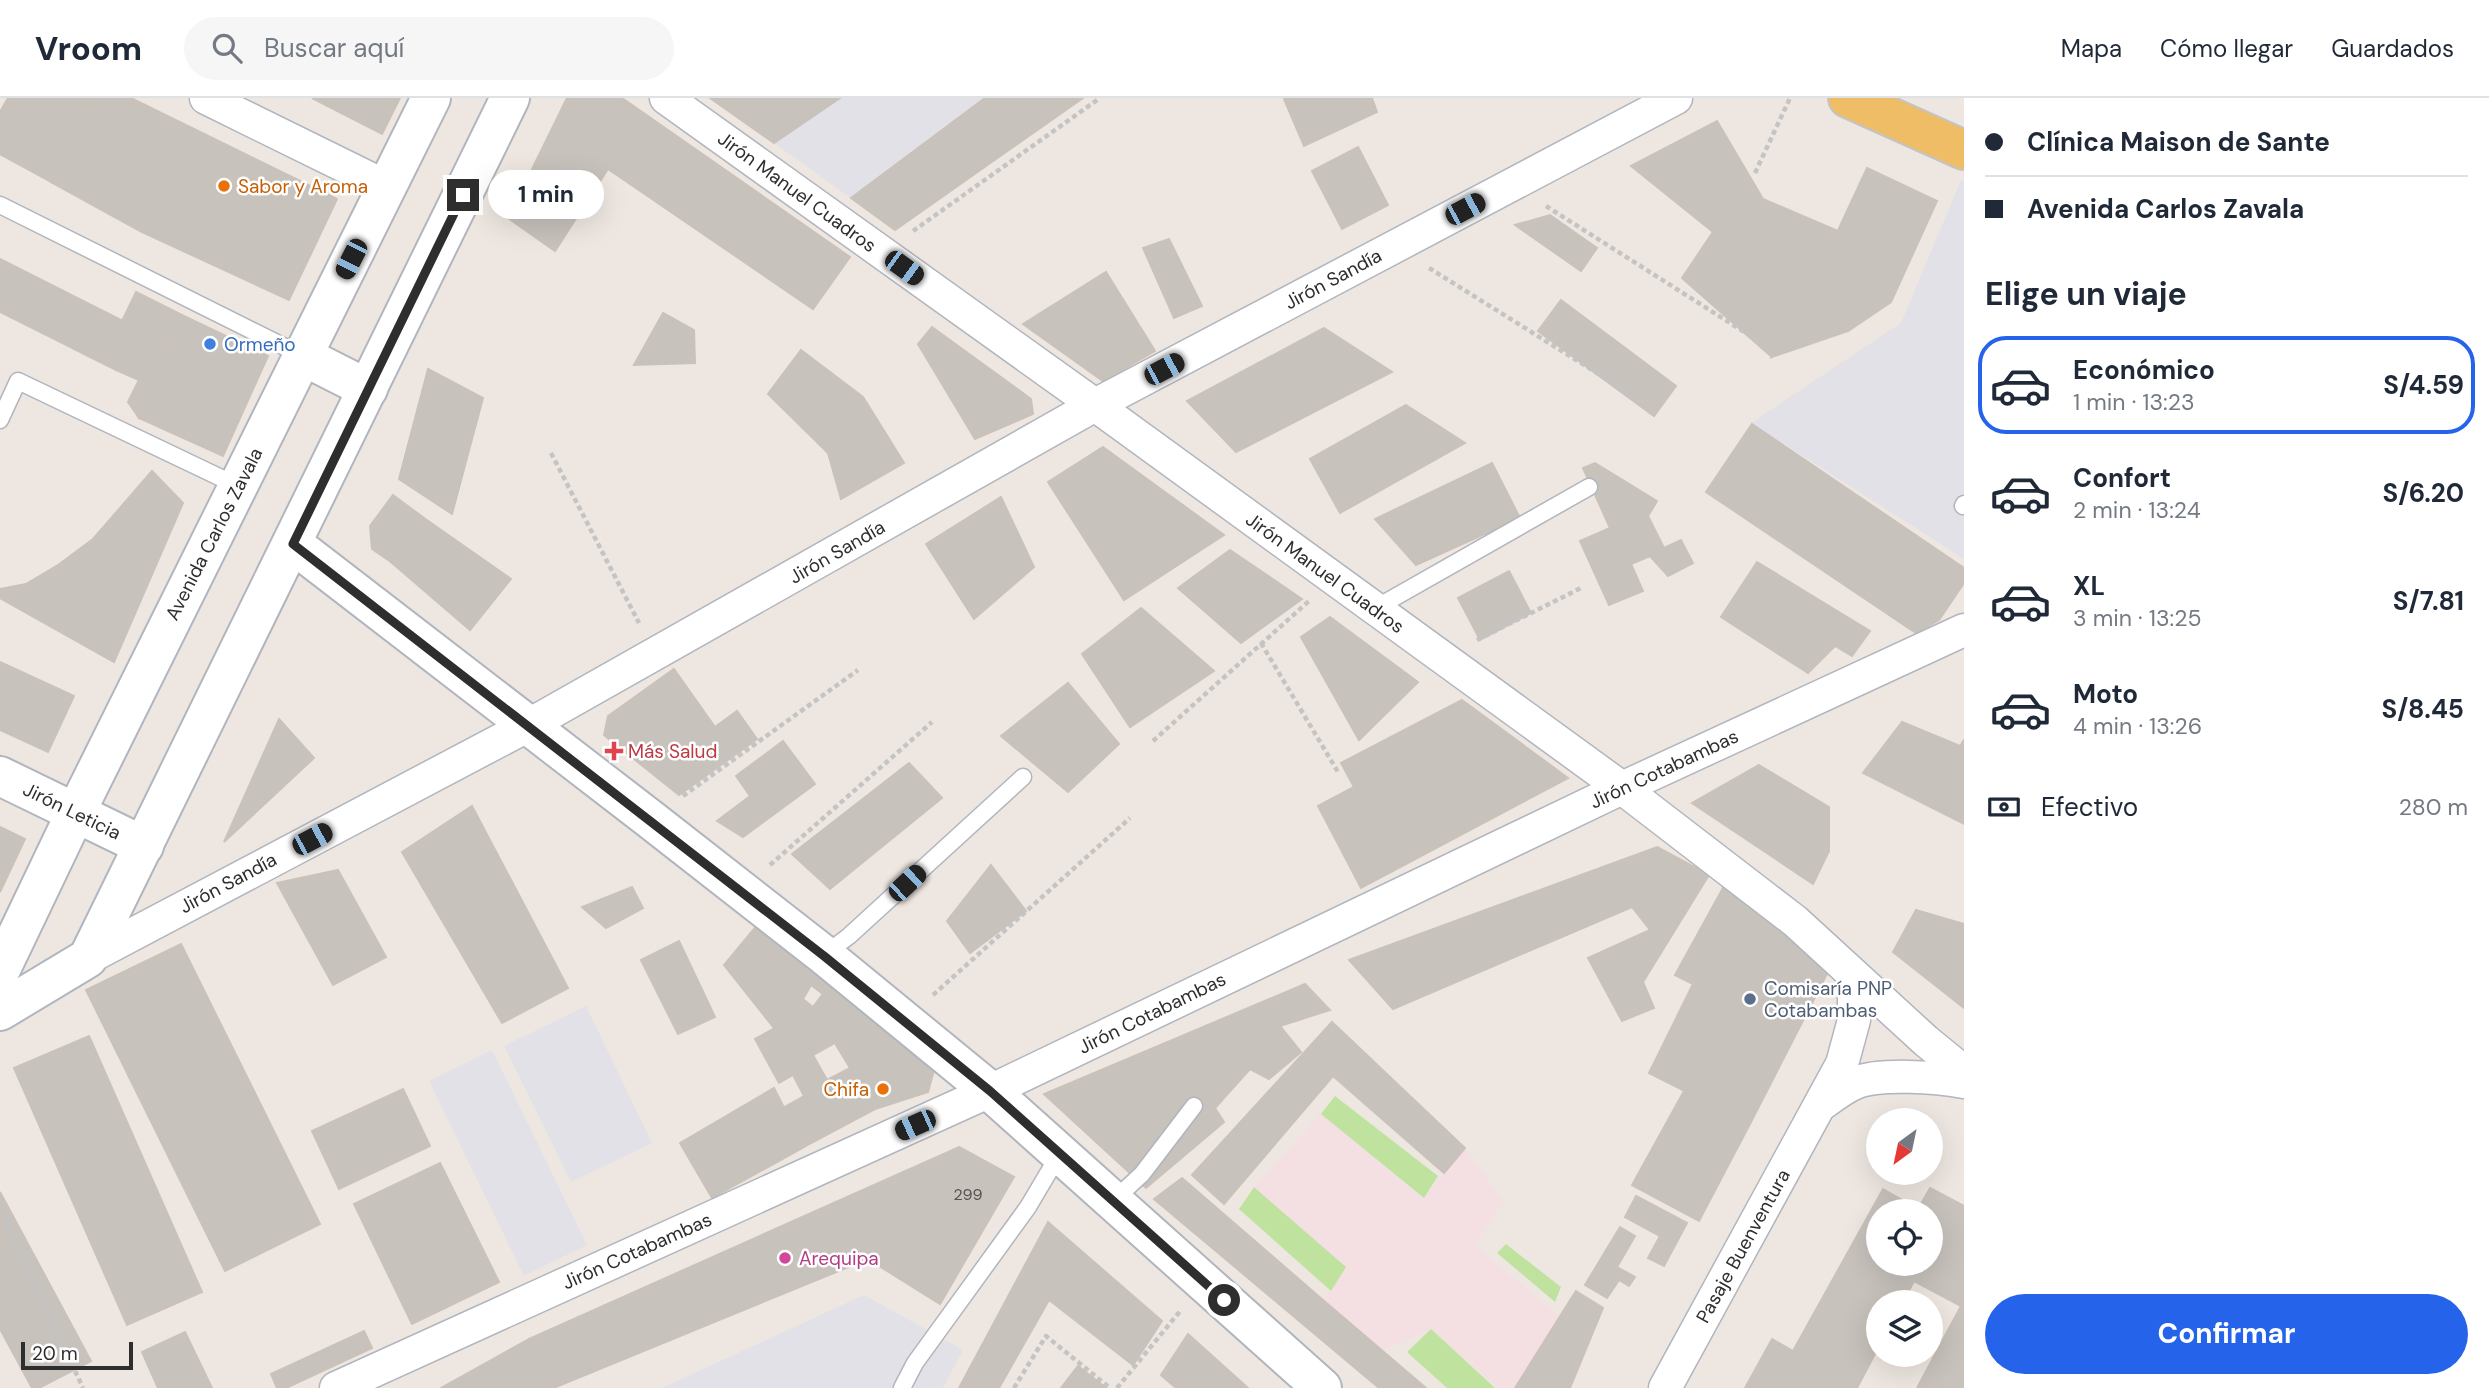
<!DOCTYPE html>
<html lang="es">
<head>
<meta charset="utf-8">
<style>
	body { margin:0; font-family:"DM Sans",sans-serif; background:#f6f6f7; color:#1f2937; height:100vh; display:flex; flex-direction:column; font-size:26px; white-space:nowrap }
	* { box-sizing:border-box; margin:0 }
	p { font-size:23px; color:#747a83 }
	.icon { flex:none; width:38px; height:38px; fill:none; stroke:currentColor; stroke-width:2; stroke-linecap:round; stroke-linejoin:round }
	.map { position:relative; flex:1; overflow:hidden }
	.details { display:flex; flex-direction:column; background:#fff; width:525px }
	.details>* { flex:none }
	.hud { display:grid; align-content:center; height:154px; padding:0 21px; background:#fff }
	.needle { width:46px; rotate:213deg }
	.controls { position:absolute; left:1866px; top:1010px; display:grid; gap:14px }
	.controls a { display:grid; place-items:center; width:77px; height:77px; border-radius:50%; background:#fff; box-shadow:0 7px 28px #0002; font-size:35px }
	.scale { position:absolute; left:21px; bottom:18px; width:112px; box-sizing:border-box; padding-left:7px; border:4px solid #2e2e2e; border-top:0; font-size:19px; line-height:24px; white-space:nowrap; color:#2e2e2e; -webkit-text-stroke:5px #fff; paint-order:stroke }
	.end { position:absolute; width:32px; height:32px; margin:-16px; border:9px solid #2e2e2e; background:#fff; box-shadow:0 0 0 4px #fff }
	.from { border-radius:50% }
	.bubble { position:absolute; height:49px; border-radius:24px; background:#fff; box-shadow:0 7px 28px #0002; font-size:23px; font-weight:700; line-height:49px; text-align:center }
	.car { position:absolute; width:21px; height:42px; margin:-21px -10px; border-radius:9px; box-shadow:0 0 5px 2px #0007; background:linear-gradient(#222 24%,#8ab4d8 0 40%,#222 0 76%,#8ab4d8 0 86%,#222 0) }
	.hud b { display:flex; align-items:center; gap:24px; height:66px; font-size:26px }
	.hud b+b { border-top:2px solid #e0e1e3 }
	.hud i { width:18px; height:18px; background:#1f2937 }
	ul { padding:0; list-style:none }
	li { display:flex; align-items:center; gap:21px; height:98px; margin:0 14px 10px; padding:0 7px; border:4px solid transparent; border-radius:28px }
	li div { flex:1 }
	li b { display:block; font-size:26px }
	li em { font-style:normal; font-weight:700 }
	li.current { border-color:#2563eb }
	li>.icon { width:63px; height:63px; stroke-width:1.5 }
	h2 { padding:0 21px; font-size:32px; line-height:84px }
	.pay { display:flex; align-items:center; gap:18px; height:77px; padding:0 21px; font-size:26px }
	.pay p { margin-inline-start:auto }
	.button { display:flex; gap:14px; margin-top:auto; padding:14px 21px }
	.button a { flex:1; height:80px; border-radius:42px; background:#2563eb; color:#fff; font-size:28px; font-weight:700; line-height:80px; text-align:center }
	header { display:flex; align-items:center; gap:42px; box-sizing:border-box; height:98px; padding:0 35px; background:#fff; border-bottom:2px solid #e0e1e3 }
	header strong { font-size:33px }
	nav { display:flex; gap:38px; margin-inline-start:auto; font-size:24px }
	.search { width:490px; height:63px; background:#f6f6f7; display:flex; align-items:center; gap:18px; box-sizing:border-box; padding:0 24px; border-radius:38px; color:#747a83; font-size:26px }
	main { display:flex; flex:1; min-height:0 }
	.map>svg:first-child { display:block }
	.industrial { fill:#e2e1e7 }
	.medical { fill:#f4dfe3 }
	.green { fill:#bfe39f }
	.building { fill:#c7c2bc; stroke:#cac2ba; stroke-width:2; fill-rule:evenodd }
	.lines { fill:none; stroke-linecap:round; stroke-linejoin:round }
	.service-casing { stroke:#b1b5bd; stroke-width:19 }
	.minor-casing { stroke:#b1b5bd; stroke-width:35 }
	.tertiary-casing { stroke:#b1b5bd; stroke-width:42 }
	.secondary-casing { stroke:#b1b5bd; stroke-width:42 }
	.primary-casing { stroke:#c4c4c4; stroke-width:42 }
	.path { stroke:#c4c4c4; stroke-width:4.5; stroke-dasharray:5 3.5; stroke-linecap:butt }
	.service { stroke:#fff; stroke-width:16 }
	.minor { stroke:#fff; stroke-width:32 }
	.tertiary { stroke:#fff; stroke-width:38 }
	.secondary { stroke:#fff; stroke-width:38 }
	.primary { stroke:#eebd66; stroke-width:38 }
	.route { stroke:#2e2e2e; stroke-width:9 }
	.food-dot { fill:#e8710a; stroke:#fff; stroke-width:2.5 }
	.shop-dot { fill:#3f7fe0; stroke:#fff; stroke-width:2.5 }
	.health-dot { fill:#e0444e; stroke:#fff; stroke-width:2.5 }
	.service-dot { fill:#5c6f8a; stroke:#fff; stroke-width:2.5 }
	.hotel-dot { fill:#d1479c; stroke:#fff; stroke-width:2.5 }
	.labels { text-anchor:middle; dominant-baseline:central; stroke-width:5; stroke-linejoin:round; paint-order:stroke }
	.number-label { font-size:16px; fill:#545352 }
	.food-label { font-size:19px; fill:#c56008; stroke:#fff; text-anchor:start }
	.street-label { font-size:19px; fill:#2e2e2e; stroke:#fff }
	.shop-label { font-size:19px; fill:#366cbe; stroke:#fff; text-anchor:start }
	.health-label { font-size:19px; fill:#be3a42; stroke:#fff; text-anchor:start }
	.service-label { font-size:19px; fill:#4e5e75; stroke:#fff; text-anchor:start }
	.hotel-label { font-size:19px; fill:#b23c85; stroke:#fff; text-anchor:start }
</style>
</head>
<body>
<header>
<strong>Vroom</strong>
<div class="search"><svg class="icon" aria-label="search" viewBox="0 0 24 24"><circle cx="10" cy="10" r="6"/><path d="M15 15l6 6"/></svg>Buscar aquí</div>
<nav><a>Mapa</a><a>Cómo llegar</a><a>Guardados</a></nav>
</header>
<main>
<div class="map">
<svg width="1964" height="1290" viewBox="0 0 1964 1290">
	<rect width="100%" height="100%" fill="#eee7e1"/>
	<g class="industrial">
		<polygon points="840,0 985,0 851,100 774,45"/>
		<polygon points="1961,82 1964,84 1964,461 1751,325 1901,225"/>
		<polygon points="586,908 652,1045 571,1084 504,948"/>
		<polygon points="492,952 587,1147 524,1178 429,983"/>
		<polygon points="864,1197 963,1252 943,1290 662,1290"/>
	</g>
	<polygon class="medical" points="1321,1016 1423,1100 1465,1050 1503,1103 1475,1147 1560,1219 1515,1290 1498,1290 1431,1231 1383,1253 1323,1202 1345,1169 1254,1089"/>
	<g class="green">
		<polygon points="1335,998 1438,1078 1424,1100 1321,1016"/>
		<polygon points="1254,1089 1346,1169 1331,1193 1239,1111"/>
		<polygon points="1506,1146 1561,1189 1555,1204 1497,1155"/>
		<polygon points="1431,1231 1495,1290 1447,1290 1407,1254"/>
	</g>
	<g class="building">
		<polygon points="8,0 96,0 51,84 0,56 0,14"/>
		<polygon points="96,0 131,0 192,30 142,134 51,84"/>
		<polygon points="312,0 400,0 382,36"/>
		<polygon points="567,0 622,0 850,159 813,211 608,71 555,153 508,120"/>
		<polygon points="710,0 840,0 774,45"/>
		<polygon points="985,0 1083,0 895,132 851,100"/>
		<polygon points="1287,0 1372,0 1377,14 1304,48 1284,1"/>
		<polygon points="1717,23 1763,101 1838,133 1814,184 1848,233 1772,259 1816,204 1713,134 1631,68"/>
		<polygon points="192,30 337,101 289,202 142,134"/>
		<polygon points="1358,49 1388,107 1342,131 1312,73"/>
		<polygon points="1867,70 1937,103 1891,204 1848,233 1814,184"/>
		<polygon points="1550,117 1597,150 1581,173 1515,127"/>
		<polygon points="1713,134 1816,204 1772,259 1682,180"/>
		<polygon points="1169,141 1202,208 1174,220 1143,150"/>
		<polygon points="0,161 105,214 84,256 0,214"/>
		<polygon points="1106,174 1155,253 1103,283 1023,226"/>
		<polygon points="136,194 186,219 172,248 122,223"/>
		<polygon points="1561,202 1676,288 1654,318 1538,233"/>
		<polygon points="105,214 137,230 116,272 84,256"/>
		<polygon points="663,215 694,232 695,265 634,267"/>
		<polygon points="186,219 268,258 223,358 139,320"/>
		<polygon points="932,229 1031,301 1033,316 975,341 918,246"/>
		<polygon points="137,230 172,248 139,320 128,304 139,282 116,272"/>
		<polygon points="1324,230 1392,274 1236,354 1187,303"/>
		<polygon points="801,252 863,299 904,365 841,401 828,355 768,296"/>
		<polygon points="428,271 483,300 452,416 399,381"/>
		<polygon points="1406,307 1465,345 1340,415 1310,361"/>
		<polygon points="1752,326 1964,470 1964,485 1939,522 1916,535 1706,394"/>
		<polygon points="1103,349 1224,437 1124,502 1048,384"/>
		<polygon points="1492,365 1520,420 1416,467 1375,421"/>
		<polygon points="1595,365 1657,403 1648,418 1664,450 1681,442 1693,465 1668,478 1650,458 1631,466 1643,493 1609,507 1580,443 1610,430 1583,370"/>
		<polygon points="152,373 183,405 114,564 0,500 0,491 26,486 58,467 93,441"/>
		<polygon points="393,397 424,420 391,464 372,451 370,428"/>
		<polygon points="1001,399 1034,469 974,521 926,446"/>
		<polygon points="424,420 511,481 470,532 391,464"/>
		<polygon points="1230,452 1302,501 1241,545 1178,490"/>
		<polygon points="1757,464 1870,533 1852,558 1835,548 1808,575 1721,519"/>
		<polygon points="1509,473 1531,515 1480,542 1458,500"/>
		<polygon points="1141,510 1214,573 1130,629 1082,556"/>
		<polygon points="1330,519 1418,584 1359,642 1301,539"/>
		<polygon points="0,564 74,598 48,654 0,632"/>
		<polygon points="674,571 715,629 737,613 757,641 679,697 604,637 608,618"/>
		<polygon points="1068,585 1119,646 1068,694 1001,638"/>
		<polygon points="1462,602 1568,680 1361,790 1318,708 1354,689 1341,665"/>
		<polygon points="279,621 314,660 224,744"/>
		<polygon points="1902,624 1960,648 1964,642 1964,726 1863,675"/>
		<polygon points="783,643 815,686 743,739 717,723 750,698 736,678"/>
		<polygon points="909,665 942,700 830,791 792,756"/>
		<polygon points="1759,667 1829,709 1829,753 1813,786 1692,705"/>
		<polygon points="472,708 568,890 502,925 402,754"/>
		<polygon points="0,729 25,741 0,794"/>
		<polygon points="1657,749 1709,777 1643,884 1654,910 1622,923 1588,860 1650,832 1632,809 1393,911 1349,862"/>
		<polygon points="991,767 1026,813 970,855 947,823"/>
		<polygon points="338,772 386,859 333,887 277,785"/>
		<polygon points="632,789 643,810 606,830 582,809"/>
		<polygon points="1723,790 1830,870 1750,1026 1649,975 1693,886 1675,877"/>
		<polygon points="1916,812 1964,826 1964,910 1893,854"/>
		<polygon points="759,825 832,884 823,896 811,887 803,901 813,909 774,930 724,867"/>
		<polygon points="679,843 715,919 678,936 641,862"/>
		<polygon points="181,846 320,1126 225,1173 86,892"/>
		<polygon points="832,884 936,965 928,994 875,1011 813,909"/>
		<polygon points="1305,886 1330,912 1280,928 1301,954 1269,981 1250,971 1215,1010 1224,1024 1146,1090 1044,996"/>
		<polygon points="813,909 835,945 813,957 827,982 850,970 875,1011 804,1049 783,1010 804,998 793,977 779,985 755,941"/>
		<polygon points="1332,924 1465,1050 1444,1075 1333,978 1224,1106 1192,1077"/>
		<polygon points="89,938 202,1194 127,1227 14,970"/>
		<polygon points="774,990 804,1049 712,1100 680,1045"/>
		<polygon points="403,991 430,1048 339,1091 312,1033"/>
		<polygon points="1684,993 1750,1026 1699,1123 1632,1087"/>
		<polygon points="959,1049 1014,1079 940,1206 868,1161 556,1289 529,1241"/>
		<polygon points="440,1065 499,1184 412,1226 354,1106"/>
		<polygon points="1182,1080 1323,1202 1426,1290 1379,1290 1154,1101"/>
		<path d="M1930,1090L1964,1108V1290H1917L1961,1208L1914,1183L1903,1204H1878V1250L1857,1290H1745L1772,1241L1793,1253L1883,1091L1918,1111ZM1878,1113H1930V1166H1878Z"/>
		<polygon points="0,1094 91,1263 39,1290 32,1290 0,1231"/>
		<polygon points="1636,1098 1687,1125 1664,1168 1648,1160 1660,1138 1625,1119"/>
		<polygon points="1048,1124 1162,1223 1133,1267 1049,1202 999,1290 959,1290"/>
		<polygon points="1620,1129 1635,1138 1617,1169 1635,1179 1629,1188 1619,1182 1607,1200 1585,1187"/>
		<polygon points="1576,1193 1603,1210 1570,1290 1515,1290"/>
		<polygon points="364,1233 372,1250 286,1290 277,1290 271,1276"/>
		<polygon points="185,1234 212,1290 158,1290 142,1254"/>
		<polygon points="1188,1236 1248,1290 1176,1290 1161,1277"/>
		<polygon points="529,1241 556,1289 555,1290 441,1290"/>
		<polygon points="1078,1268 1106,1290 1061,1290"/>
	</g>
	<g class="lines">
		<g class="service-casing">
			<g id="service">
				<polyline points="0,107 303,258"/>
				<polyline points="0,322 18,283 238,388"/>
				<polyline points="1963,408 1964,406"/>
				<polyline points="1374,511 1589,389"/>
				<polyline points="824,857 849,838 1023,679"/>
				<polyline points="1113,1103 1142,1076 1194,1008"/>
				<polyline points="902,1290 915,1265 1028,1109 1060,1055"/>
			</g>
		</g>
		<g class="minor-casing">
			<g id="minor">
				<polyline points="206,0 387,89"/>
				<polyline points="666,0 1095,307 1622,690 1795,823 1926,943 1964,974"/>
				<polyline points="88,860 529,627 1095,307 1676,0"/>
				<path d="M1822,1006C1832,999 1843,990 1855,985C1879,975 1937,979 1964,984"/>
				<polyline points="336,1290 990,993 1622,690 1964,532"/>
				<polyline points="1665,1290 1842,966 1854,922 1854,878"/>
			</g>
		</g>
		<g class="tertiary-casing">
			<polyline id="tertiary" points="293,446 650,721 824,857 990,993 1322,1290"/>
		</g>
		<g class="secondary-casing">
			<g id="secondary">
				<polyline points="303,258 368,291"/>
				<polyline points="0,678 144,748"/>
				<polyline points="0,873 76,714 431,0"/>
				<polyline points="0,913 88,860 510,0"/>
			</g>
		</g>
		<g class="primary-casing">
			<polyline id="primary" points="1848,0 1964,52"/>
		</g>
		<g class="path">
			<polyline points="1755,75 1790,0"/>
			<polyline points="1546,108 1760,244"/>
			<polyline points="913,133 1100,0"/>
			<polyline points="1429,170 1645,305"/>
			<polyline points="551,355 639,525"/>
			<polyline points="1477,542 1583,489"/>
			<polyline points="1261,545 1338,674"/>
			<polyline points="1153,643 1309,503"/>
			<polyline points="683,698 858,572"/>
			<polyline points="770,767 932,624"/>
			<polyline points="933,897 1130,720"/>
			<polyline points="0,1111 83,1290"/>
			<polyline points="1014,1290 1046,1238 1110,1290"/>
			<polyline points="1117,1290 1181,1212"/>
		</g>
		<use href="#service" class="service"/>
		<use href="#minor" class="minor"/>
		<use href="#tertiary" class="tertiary"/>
		<use href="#secondary" class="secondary"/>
		<use href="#primary" class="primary"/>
	</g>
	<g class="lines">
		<polyline class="route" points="463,97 293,446 824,858 990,993 1224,1202"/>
	</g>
	<g class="food-dot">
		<circle cx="224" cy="88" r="7"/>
		<circle cx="883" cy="991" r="7"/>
	</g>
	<circle class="shop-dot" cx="210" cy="246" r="7"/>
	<path class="health-dot" d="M610.5 642.5h7v7h7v7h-7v7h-7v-7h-7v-7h7z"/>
	<circle class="service-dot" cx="1750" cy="901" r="7"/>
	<circle class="hotel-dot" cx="785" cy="1160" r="7"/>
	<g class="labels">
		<g class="number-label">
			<text x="968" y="1096">299</text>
		</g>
		<g class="food-label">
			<text x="238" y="88">Sabor y Aroma</text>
			<text x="869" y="991" text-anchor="end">Chifa</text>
		</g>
		<g class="street-label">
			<text transform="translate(797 94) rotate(36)">Jirón Manuel Cuadros</text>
			<text transform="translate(1333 181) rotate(-28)">Jirón Sandía</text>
			<text transform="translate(214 436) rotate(-63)">Avenida Carlos Zavala</text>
			<text transform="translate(837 454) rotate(-30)">Jirón Sandía</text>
			<text transform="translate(1325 475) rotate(36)">Jirón Manuel Cuadros</text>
			<text transform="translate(1664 671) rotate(-25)">Jirón Cotabambas</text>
			<text transform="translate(72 713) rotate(26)">Jirón Leticia</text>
			<text transform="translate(228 785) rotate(-28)">Jirón Sandía</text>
			<text transform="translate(1152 915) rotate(-26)">Jirón Cotabambas</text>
			<text transform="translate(1743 1148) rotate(-61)">Pasaje Buenventura</text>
			<text transform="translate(637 1153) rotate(-24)">Jirón Cotabambas</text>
		</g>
		<g class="shop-label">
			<text x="224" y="246">Ormeño</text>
		</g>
		<g class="health-label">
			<text x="628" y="653">Más Salud</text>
		</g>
		<g class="service-label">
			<text x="1764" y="890">Comisaría PNP<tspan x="1764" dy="22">Cotabambas</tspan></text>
		</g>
		<g class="hotel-label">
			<text x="799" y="1160">Arequipa</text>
		</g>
	</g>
</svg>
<div class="controls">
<a><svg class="needle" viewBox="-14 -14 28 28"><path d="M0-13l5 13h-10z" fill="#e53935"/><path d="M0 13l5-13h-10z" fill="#747a83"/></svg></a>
<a><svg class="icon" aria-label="locate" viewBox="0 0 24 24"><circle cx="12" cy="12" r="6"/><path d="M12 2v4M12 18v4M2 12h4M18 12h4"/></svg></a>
<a><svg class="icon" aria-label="layers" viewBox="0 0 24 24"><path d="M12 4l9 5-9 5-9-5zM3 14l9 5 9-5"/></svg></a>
</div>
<div class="scale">20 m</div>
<i class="end from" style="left:1224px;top:1202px"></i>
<i class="end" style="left:463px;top:97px"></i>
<div class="bubble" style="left:488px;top:72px;width:116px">1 min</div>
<i class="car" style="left:1465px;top:111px;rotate:62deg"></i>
<i class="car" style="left:351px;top:161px;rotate:207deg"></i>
<i class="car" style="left:904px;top:170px;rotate:126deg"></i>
<i class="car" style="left:1164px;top:271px;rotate:62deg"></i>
<i class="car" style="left:312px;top:741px;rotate:62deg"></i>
<i class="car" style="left:907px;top:785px;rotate:47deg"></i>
<i class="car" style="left:915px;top:1027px;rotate:246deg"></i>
</div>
<section class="details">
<div class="hud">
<b><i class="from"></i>Clínica Maison de Sante</b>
<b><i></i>Avenida Carlos Zavala</b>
</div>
<h2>Elige un viaje</h2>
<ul>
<li class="current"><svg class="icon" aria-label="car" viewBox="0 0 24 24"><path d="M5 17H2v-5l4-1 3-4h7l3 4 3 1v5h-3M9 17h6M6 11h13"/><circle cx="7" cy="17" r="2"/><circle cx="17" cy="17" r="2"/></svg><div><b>Económico</b><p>1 min · 13:23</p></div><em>S/4.59</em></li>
<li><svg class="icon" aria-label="car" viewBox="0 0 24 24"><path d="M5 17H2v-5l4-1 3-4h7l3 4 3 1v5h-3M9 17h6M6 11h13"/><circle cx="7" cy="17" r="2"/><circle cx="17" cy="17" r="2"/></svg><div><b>Confort</b><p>2 min · 13:24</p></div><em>S/6.20</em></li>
<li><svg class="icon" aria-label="car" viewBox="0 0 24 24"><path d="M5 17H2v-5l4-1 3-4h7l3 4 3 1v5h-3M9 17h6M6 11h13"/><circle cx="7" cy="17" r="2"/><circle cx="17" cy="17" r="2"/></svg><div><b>XL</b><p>3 min · 13:25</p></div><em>S/7.81</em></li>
<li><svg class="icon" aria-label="car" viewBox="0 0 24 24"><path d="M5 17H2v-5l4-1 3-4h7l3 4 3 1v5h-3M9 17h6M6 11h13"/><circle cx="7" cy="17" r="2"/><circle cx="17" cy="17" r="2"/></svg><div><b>Moto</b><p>4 min · 13:26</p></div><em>S/8.45</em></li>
</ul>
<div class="pay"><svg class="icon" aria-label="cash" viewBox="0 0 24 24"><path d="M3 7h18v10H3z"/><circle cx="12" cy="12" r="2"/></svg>Efectivo<p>280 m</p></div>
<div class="button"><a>Confirmar</a></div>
</section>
</main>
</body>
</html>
